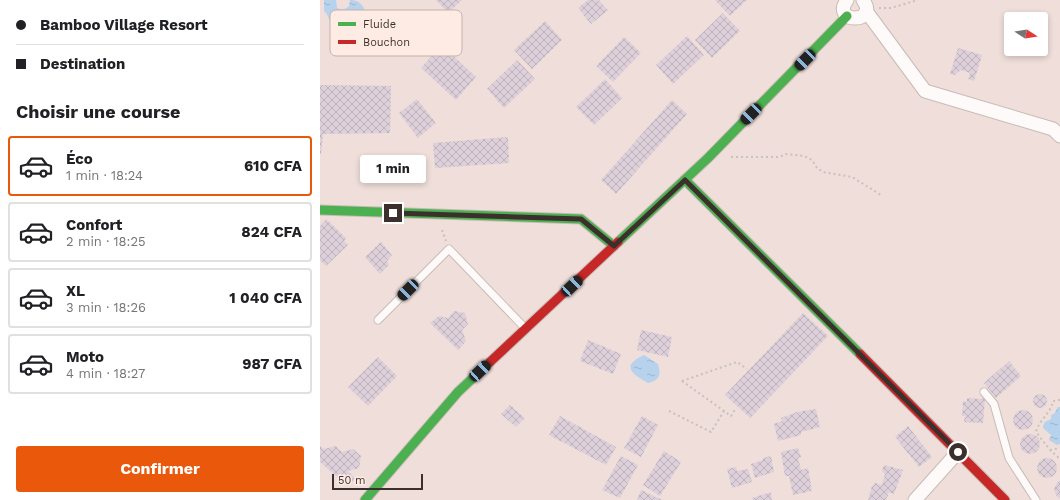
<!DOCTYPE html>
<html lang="fr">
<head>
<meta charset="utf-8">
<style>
	body { margin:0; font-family:"Work Sans",sans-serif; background:#f6f6f6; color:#202124; height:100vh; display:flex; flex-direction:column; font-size:15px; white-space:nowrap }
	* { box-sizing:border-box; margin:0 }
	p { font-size:13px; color:#757577 }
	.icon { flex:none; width:22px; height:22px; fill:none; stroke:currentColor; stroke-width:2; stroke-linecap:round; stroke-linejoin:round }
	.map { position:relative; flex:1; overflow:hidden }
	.sheet { display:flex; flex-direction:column; background:#fff; width:320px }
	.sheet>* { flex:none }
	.top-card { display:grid; align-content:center; height:88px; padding:0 16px; background:#fff }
	.needle { width:26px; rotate:102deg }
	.controls { position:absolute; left:684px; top:12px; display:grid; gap:8px }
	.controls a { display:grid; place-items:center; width:44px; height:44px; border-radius:4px; background:#fff; box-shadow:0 2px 6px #0003; font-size:20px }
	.scale { position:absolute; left:12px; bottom:10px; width:91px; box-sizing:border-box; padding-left:4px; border:2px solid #3c302c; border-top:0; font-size:11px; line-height:14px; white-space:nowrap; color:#3c302c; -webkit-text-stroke:3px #fdebe4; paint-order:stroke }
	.end { position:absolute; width:18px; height:18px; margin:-9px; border:5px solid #3c302c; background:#fff; box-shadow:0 0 0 2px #fff }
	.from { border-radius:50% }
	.bubble { position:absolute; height:28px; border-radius:4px; background:#fff; box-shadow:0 2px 6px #0003; font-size:13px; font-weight:700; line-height:28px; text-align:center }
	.car { position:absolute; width:12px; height:24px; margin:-12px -6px; border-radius:5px; box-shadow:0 0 3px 1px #0007; background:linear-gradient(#222 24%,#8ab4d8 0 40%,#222 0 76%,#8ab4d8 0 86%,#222 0) }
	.top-card b { display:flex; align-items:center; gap:14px; height:38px; font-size:15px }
	.top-card b+b { border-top:1px solid #e0e0e0 }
	.top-card i { width:10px; height:10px; background:#202124 }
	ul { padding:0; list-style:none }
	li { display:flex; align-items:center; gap:12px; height:60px; margin:0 8px 6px; padding:0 8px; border:2px solid #e0e0e0; border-radius:4px }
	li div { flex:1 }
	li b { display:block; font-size:15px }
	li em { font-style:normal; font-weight:700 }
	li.selected { border-color:#ea580c }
	li>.icon { width:36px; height:36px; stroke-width:1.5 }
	h2 { padding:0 16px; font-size:18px; line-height:48px }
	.action { display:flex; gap:8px; margin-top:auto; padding:8px 16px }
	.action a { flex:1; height:46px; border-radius:4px; background:#ea580c; color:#fff; font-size:16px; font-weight:700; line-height:46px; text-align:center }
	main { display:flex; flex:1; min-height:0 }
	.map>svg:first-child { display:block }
	.water { fill:url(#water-ripples) }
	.building { fill:url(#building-cross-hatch) }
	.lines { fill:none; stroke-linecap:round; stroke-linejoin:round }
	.lane-casing { stroke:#c8bbb6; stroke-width:9 }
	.street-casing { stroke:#c8bbb6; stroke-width:15 }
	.fast-casing { stroke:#c8bbb6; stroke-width:11 }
	.jam-casing { stroke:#c8bbb6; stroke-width:11 }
	.path { stroke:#c7c1bf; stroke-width:2; stroke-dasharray:2 3; stroke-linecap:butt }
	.lane { stroke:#fdfaf9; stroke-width:7 }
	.street { stroke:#fdfaf9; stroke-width:13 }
	.fast { stroke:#4caf50; stroke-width:9 }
	.jam { stroke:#c62828; stroke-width:9 }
	.route { stroke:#3c302c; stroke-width:5 }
	.key { fill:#fdebe4; stroke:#c3b3ad; stroke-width:1 }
	.key-label { font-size:11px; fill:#3c302c }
</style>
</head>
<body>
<main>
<section class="sheet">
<div class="top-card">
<b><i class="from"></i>Bamboo Village Resort</b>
<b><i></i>Destination</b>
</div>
<h2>Choisir une course</h2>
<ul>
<li class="selected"><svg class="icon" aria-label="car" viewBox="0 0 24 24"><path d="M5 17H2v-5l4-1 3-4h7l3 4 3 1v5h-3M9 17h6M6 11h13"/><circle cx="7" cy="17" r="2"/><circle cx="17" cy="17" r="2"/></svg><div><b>Éco</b><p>1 min · 18:24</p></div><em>610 CFA</em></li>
<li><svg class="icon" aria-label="car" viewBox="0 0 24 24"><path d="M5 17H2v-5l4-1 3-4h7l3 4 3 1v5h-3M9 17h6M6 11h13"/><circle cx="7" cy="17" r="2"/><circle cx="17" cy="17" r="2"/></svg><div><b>Confort</b><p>2 min · 18:25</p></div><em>824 CFA</em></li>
<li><svg class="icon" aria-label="car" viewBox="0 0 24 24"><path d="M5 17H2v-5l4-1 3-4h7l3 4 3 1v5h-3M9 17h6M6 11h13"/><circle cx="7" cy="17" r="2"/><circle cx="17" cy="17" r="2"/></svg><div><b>XL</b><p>3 min · 18:26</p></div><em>1 040 CFA</em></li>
<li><svg class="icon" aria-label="car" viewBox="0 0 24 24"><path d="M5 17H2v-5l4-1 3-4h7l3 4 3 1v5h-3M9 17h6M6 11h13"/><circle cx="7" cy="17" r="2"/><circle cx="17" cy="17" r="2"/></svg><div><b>Moto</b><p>4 min · 18:27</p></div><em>987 CFA</em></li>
</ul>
<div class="action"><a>Confirmer</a></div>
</section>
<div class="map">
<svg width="740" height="500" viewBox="0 0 740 500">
	<defs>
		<pattern id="water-ripples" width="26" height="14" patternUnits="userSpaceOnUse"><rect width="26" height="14" fill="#b6d2ed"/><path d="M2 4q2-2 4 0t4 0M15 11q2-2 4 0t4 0" fill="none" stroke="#9db5cb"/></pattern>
		<pattern id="building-cross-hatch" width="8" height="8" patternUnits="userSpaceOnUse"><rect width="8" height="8" fill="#ddd0da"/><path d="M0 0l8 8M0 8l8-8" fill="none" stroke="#bfb3bb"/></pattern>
	</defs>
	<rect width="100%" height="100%" fill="#efded9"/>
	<g class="water">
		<path d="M4,0H16L17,8C22,10 25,10 29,6L30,0C49,0 47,22 41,34L33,36L27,31L25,36C10,35 13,19 4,11Z"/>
		<path d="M324,355L338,364C341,375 340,380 328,383C312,374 300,366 324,355Z"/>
		<polygon points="738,407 740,407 740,444 737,445 729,440 731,435 723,428 723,426 725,422 731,419 731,415 734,414"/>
	</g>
	<g class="building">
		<polygon points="116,0 142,0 128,13"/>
		<polygon points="268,0 279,0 288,10 271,24 258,8"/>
		<polygon points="395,0 427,0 410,16"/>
		<polygon points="403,13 420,31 392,58 375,40"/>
		<polygon points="225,21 242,40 212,69 194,50"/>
		<polygon points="367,36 384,55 353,84 336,65"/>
		<polygon points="304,37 321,53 293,82 276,66"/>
		<polygon points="122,45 156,77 136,100 101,68"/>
		<polygon points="638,48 662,55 654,81 648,79 650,73 641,70 635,75 630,74"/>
		<polygon points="197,60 215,79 184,108 167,89"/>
		<polygon points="285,79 302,98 274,125 256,107"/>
		<polygon points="0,85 71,86 70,133 3,134 1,154 0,154"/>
		<polygon points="97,99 116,123 98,138 79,113"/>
		<polygon points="352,100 367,114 296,194 281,180"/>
		<polygon points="188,137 189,163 115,168 113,143"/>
		<polygon points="6,219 26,238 24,241 28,245 6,266 0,260 0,226"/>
		<polygon points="61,242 72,255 67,261 69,265 60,274 45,257"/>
		<polygon points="134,311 145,313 148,324 142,330 146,341 138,350 110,323 119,316 128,318"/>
		<polygon points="483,313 508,336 430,418 405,395"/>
		<polygon points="321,330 352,337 348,357 317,350"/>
		<polygon points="268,340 301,354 293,374 260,361"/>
		<polygon points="58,357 77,376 48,406 28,387"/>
		<polygon points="689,361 701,376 676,398 664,383"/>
		<circle cx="720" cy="401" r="7"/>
		<polygon points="647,398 660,399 665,398 663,423 644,422 645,416 642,416 643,401 647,402"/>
		<polygon points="190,405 205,418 196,427 181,414"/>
		<polygon points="496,409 500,427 481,432 481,435 458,441 454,424 462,421 461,418 477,412"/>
		<circle cx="703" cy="420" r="10"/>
		<polygon points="240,416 296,447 286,465 229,435"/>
		<polygon points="322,416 338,425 321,457 304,448"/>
		<polygon points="588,426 612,457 599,467 575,437"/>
		<circle cx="710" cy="444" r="10"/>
		<polygon points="0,446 4,449 16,446 22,452 33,449 41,456 39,468 28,471 35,478 28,486 0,462"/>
		<polygon points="478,448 481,457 478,458 481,470 488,468 492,491 473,495 469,476 465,476 461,452"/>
		<polygon points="344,451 361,462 340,496 323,485"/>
		<polygon points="301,456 318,465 300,498 282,490"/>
		<polygon points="451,456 454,472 435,478 431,464 443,460 443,458"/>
		<circle cx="727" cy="468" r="10"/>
		<polygon points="564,465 583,470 574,494 569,492 566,500 548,500 552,486 555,483 562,485 565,474 562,471"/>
		<polygon points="416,467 417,471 428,469 432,482 412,488 407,469"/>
		<polygon points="740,480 740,499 736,495 734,489 737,483"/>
		<polygon points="321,490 342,500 317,500"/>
		<polygon points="451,492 452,500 433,500 432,498"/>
	</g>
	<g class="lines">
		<g class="lane-casing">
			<g id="lane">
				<polyline points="58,320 129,249 205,328"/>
				<polyline points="664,392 674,404 689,458 716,500"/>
			</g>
		</g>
		<g class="street-casing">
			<g id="street">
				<path d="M527,0C510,24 560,24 543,0"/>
				<polyline points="546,11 605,91 733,129 740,136"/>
				<polyline points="595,500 638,452"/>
			</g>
		</g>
		<g class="fast-casing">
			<g id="fast">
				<polyline points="365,180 540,354"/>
				<polyline points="0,210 261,219 294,246"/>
				<polyline points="298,242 388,158 527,16"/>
				<polyline points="45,500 138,392 170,362"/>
			</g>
		</g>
		<g class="jam-casing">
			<g id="jam">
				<polyline points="540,354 685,500"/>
				<polyline points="170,362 298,242"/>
			</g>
		</g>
		<g class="path">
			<polyline points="559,8 571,8 598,0"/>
			<polyline points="411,157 459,157 466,154 484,156 492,160 497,168 503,172 532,177 561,195"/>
			<polyline points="122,230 126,241"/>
			<polyline points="362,381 417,362 427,369"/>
			<polyline points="362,381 404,411"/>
			<path d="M740,400L733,401C731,413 719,420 716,432L730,450L740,459"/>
			<polyline points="349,411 391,432 404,411 411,416 416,408"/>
			<polyline points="730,450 740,448"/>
		</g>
		<use href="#lane" class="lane"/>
		<use href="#street" class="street"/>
		<use href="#fast" class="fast"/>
		<use href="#jam" class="jam"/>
	</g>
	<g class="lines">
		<polyline class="route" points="73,213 261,219 294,246 365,180 638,452"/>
	</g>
	<rect x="10" y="10" width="132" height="46" rx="6" class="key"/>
	<rect x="18" y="22" width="18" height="4" fill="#4caf50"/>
	<rect x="18" y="40" width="18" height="4" fill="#c62828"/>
	<g class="key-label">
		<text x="43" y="28">Fluide</text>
		<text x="43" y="46">Bouchon</text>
	</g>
</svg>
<div class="controls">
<a><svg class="needle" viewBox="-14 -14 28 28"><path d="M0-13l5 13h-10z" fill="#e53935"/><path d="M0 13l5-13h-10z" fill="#757577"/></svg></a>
</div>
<div class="scale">50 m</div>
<i class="end from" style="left:638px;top:452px"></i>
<i class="end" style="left:73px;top:213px"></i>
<div class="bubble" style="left:40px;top:155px;width:66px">1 min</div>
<i class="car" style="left:485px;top:60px;rotate:225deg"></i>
<i class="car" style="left:431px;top:114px;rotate:225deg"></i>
<i class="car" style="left:252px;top:286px;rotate:47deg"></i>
<i class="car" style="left:88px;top:290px;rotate:225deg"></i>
<i class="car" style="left:160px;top:371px;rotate:47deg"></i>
</div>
</main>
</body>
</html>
